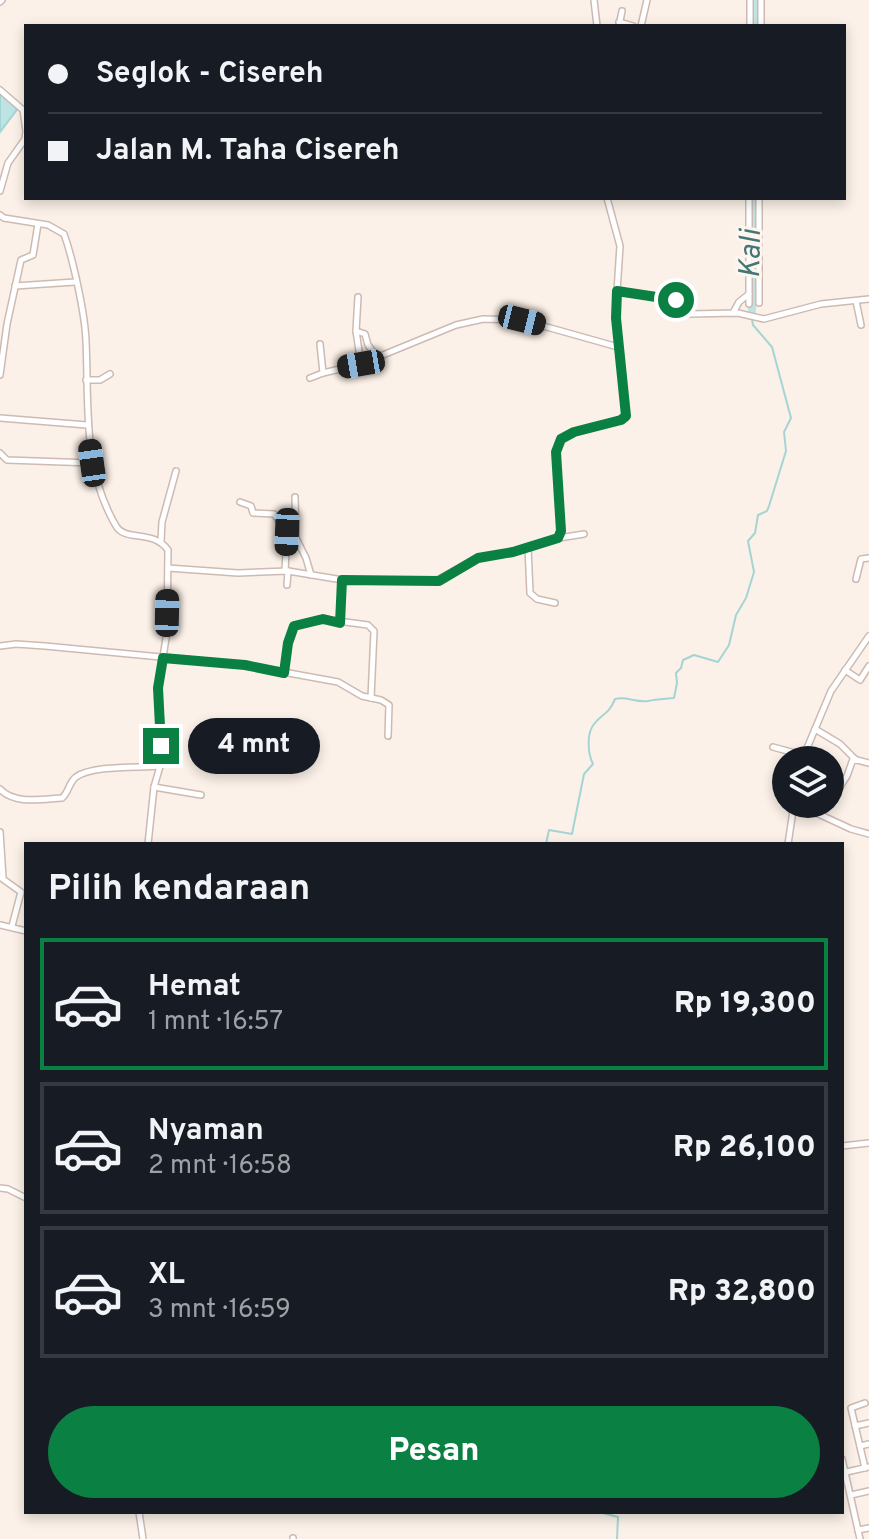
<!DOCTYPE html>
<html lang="id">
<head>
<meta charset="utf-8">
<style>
	body { margin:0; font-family:Overpass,sans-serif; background:#20242c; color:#f1f3f6; height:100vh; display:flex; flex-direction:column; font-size:30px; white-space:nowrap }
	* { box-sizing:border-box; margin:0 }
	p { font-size:26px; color:#9ea1a6 }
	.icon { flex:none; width:44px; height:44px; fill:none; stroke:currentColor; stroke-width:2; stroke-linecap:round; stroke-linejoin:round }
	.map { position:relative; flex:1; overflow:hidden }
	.drawer { position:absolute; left:24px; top:842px; width:820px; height:672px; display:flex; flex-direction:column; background:#171b24; border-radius:0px; box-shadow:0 4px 12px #0003 }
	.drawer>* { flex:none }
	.top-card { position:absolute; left:24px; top:24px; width:822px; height:176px; border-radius:0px; box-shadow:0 4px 12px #0003; display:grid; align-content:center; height:176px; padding:0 24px; background:#171b24 }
	.buttons { position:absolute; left:772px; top:746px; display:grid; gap:16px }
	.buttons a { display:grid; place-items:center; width:72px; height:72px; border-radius:50%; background:#171b24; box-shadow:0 4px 12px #0003; font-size:40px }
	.end { position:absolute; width:36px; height:36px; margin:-18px; border:10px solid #0b8043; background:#fff; box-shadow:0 0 0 4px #fff }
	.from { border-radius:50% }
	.bubble { position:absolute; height:56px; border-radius:28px; background:#171b24; box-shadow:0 4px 12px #0003; font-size:26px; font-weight:800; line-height:56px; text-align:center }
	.car { position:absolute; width:24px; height:48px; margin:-24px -12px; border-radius:10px; box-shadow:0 0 6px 2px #0007; background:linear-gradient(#222 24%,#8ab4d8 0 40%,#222 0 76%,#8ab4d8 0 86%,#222 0) }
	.top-card b { display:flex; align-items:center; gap:28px; height:76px; font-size:30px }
	.top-card b+b { border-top:2px solid #363941 }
	.top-card i { width:20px; height:20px; background:#f1f3f6 }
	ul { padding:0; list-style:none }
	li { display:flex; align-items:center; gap:24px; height:132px; margin:0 16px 12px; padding:0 8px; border:4px solid #363941; border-radius:0px }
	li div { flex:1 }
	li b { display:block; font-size:30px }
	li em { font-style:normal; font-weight:800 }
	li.on { border-color:#0b8043 }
	li>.icon { width:72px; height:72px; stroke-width:1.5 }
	h2 { padding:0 24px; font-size:36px; line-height:96px }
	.action { display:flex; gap:16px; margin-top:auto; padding:16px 24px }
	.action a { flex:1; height:92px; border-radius:48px; background:#0b8043; color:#fff; font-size:32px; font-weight:800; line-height:92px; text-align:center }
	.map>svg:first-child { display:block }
	.water { fill:#bee3e3; stroke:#a5d4d4; stroke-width:2 }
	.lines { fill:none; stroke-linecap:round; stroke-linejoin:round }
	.stream { stroke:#a5d4d4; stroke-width:2 }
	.river { stroke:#bee3e3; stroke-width:8 }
	.minor-casing { stroke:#cebab2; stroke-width:8 }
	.minor { stroke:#fff; stroke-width:5 }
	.route { stroke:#0b8043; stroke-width:10 }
	.labels { text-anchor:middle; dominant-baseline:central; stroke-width:6; stroke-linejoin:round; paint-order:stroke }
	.water-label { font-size:30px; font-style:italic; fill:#427677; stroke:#fef5ee }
</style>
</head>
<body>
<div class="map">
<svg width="869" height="1539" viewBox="0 0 869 1539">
	<rect width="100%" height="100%" fill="#fbf1e8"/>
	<polygon class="water" points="0,92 19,107 0,132"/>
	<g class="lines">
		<g class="stream">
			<path d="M546,844L549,830L572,834L584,774L593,764C588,754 586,734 594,724C602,713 608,716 615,699C627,696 636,703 648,701C657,699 664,699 674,698L677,683L676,673L681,668L683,660L694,655L718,662L729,645L736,615L746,598L754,572L748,541L755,533L758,515L767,511L769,506L786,451L784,432L791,418L772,347L753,325L752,319"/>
			<polyline points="599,1512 618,1517 617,1539"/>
		</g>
		<g class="river">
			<polyline points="755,26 755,0"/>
			<polyline points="752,311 753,198"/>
		</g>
		<g class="minor-casing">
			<g id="minor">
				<polyline points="594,0 597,26"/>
				<polyline points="0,2 2,0"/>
				<polyline points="619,22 633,26"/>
				<polyline points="619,26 622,11"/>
				<polyline points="641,26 647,0"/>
				<polyline points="750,26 750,0"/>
				<polyline points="761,26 761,0"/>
				<polyline points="0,90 23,110 26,131 25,139 8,163 0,191"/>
				<polyline points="607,198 620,246 617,291"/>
				<polyline points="749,198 749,304"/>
				<path d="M0,215L4,218L48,225L64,234C73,259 85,314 86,341C89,406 82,468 116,526C125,542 153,529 168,550L167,632L158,688L163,756L154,787L148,844"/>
				<polyline points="15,286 75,282"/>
				<polyline points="358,297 356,331 361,364"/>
				<polyline points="856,301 861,325"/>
				<polyline points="759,303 759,198"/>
				<polyline points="733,313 739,302 749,294"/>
				<polyline points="356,331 365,334 368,345 377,357"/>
				<polyline points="320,344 323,373 361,364 456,325 483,319 522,320 618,347"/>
				<polyline points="0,375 7,324 21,260 33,255 38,224"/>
				<polyline points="310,378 323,373"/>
				<polyline points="86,380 100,380 110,374"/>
				<polyline points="0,418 87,425"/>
				<polyline points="0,453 7,460 92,463"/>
				<polyline points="295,497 296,538 306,558 311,575"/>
				<polyline points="240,502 251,506 253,513 274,514 287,532 294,525"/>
				<polyline points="559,538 584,534"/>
				<polyline points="161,541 162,522 176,471"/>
				<polyline points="528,547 530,593 537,599 555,603"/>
				<polyline points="168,568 238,573 288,571 349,581 435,581 478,558 513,552 558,538 561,531 556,452 561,439 574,432 621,420 626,416 616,318 617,291 670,298 689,314 738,313 764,319 821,304 869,299"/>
				<polyline points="285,571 287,532"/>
				<polyline points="856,579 861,559 869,558"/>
				<polyline points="287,585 288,571"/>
				<polyline points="340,623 342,580"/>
				<polyline points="0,646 16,644 45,646 245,665 338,682 362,696 381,700 389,705 388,736"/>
				<polyline points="845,670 860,680 869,666"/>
				<polyline points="284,673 288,643 294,626 323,619 368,625 374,631 371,698"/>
				<polyline points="815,729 840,744 855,759"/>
				<polyline points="773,747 791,752 802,758"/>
				<polyline points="802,760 831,691 869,636"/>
				<polyline points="154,787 201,795"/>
				<path d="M0,789C14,805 43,799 62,798C69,792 69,782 76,777C93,765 139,768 160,766"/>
				<polyline points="830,802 847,776 853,759 869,763"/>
				<polyline points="797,804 851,829 869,834"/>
				<polyline points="0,832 3,878"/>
				<polyline points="788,844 794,804"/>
				<polyline points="0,877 21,892 12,926"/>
				<polyline points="0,925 26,931"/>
				<polyline points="842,1146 869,1143"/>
				<polyline points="0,1188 8,1189 26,1198"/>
				<polyline points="855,1426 869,1423"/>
				<polyline points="860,1446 869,1444"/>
				<polyline points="842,1459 860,1539"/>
				<polyline points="865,1468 851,1408 865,1403"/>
				<polyline points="842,1473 869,1467"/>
				<polyline points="851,1495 869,1491"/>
				<polyline points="139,1512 143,1539"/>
				<polyline points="858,1530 869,1528"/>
				<polyline points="293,1539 293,1538"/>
			</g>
		</g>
		<use href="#minor" class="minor"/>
	</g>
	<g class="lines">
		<polyline class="route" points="161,746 158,688 163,658 245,665 284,673 288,643 294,626 323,619 340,623 342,580 439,581 478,558 513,552 558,538 561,531 556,452 561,439 574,432 621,420 626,416 616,318 617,291 676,300"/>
	</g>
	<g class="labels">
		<g class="water-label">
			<text transform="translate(752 254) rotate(-89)">Kali</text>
		</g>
	</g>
</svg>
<div class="buttons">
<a><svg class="icon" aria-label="layers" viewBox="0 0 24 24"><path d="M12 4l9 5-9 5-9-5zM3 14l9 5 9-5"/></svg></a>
</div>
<i class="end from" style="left:676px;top:300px"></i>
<i class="end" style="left:161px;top:746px"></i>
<div class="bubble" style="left:188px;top:718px;width:132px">4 mnt</div>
<i class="car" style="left:522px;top:320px;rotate:104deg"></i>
<i class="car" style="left:361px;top:364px;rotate:260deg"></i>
<i class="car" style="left:92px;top:463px;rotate:352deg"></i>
<i class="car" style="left:287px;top:532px;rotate:182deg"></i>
<i class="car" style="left:167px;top:613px;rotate:1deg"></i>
<div class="top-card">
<b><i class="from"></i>Seglok - Cisereh</b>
<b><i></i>Jalan M. Taha Cisereh</b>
</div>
<section class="drawer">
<h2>Pilih kendaraan</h2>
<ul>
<li class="on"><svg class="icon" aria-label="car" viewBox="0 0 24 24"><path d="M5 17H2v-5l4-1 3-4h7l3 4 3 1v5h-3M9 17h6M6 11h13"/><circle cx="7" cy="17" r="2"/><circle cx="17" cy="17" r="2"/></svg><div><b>Hemat</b><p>1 mnt · 16:57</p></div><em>Rp 19,300</em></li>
<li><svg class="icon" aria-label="car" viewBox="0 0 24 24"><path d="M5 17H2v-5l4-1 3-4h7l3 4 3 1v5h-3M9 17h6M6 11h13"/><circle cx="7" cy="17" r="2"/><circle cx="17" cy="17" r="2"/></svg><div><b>Nyaman</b><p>2 mnt · 16:58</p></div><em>Rp 26,100</em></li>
<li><svg class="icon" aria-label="car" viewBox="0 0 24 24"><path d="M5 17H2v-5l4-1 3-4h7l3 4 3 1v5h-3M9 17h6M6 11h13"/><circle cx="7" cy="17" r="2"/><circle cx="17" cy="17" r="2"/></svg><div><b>XL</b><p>3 mnt · 16:59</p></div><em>Rp 32,800</em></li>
</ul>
<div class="action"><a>Pesan</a></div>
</section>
</div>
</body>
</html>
